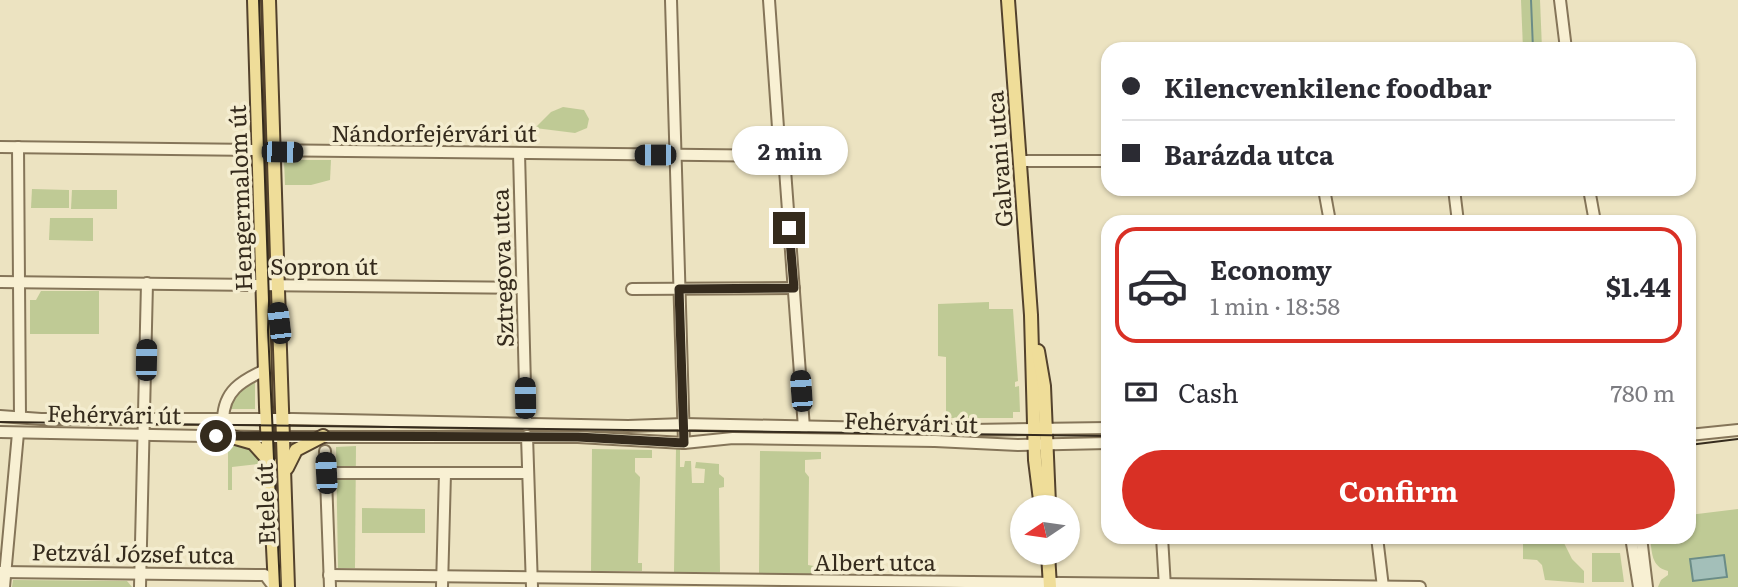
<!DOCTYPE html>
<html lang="en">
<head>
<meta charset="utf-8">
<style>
	body { margin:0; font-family:Literata,serif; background:#f7f7f7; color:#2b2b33; height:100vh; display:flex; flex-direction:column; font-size:26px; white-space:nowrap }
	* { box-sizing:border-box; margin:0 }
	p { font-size:23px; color:#7c7c81 }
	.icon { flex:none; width:38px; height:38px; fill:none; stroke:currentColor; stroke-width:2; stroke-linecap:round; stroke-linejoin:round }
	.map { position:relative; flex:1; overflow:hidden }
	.sheet { position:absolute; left:1101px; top:215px; width:595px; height:329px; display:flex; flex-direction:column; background:#fff; border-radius:21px; box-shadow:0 2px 5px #0004 }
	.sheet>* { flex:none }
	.hud { position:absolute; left:1101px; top:42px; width:595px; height:154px; border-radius:21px; box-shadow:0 2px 5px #0004; display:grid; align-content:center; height:154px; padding:0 21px; background:#fff }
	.needle { width:46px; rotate:257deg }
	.controls { position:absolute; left:1010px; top:495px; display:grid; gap:14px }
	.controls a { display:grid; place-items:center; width:70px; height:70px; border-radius:50%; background:#fff; box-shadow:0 2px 5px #0004; font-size:35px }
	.end { position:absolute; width:32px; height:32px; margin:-16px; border:9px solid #352b1d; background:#fff; box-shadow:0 0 0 4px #fff }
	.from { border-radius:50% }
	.bubble { position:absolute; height:49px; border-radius:24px; background:#fff; box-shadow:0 2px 5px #0004; font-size:23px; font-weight:700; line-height:49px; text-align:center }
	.car { position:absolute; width:21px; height:42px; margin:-21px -10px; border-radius:9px; box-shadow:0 0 5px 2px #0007; background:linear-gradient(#222 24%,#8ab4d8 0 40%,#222 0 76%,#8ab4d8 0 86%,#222 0) }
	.hud b { display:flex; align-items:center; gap:24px; height:66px; font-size:26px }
	.hud b+b { border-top:2px solid #e1e1e2 }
	.hud i { width:18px; height:18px; background:#2b2b33 }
	ul { padding:12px 0 0; list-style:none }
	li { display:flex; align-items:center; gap:21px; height:116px; margin:0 14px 10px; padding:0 7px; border:4px solid transparent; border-radius:21px }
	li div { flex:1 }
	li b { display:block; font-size:26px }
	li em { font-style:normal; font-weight:700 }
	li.selected { border-color:#d93025 }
	li>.icon { width:63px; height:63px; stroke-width:1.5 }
	.pay { display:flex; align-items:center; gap:18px; height:77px; padding:0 21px; font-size:26px }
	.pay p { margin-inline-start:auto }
	.button { display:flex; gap:14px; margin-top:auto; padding:14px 21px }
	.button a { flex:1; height:80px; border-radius:42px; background:#d93025; color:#fff; font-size:28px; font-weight:700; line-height:80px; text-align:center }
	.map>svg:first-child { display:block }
	.green { fill:#bfca95 }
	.water { fill:#a3bfb9; stroke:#6b8c87; stroke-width:2 }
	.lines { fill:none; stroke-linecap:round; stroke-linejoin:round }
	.stream { stroke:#6b8c87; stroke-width:2 }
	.minor-casing { stroke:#857559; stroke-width:14 }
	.major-casing { stroke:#53422d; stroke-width:16 }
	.minor { stroke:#f8f0d3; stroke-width:10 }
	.major { stroke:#efdd99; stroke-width:12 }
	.tram { stroke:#352b1d; stroke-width:2 }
	.route { stroke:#352b1d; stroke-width:9 }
	.labels { text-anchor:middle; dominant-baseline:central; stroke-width:7; stroke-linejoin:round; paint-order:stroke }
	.street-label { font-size:23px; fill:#352b1d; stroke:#f4edd0 }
</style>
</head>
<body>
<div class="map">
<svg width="1738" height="587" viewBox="0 0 1738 587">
	<rect width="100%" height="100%" fill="#ece3c1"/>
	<g class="green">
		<polygon points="1521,0 1540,0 1542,49 1523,49"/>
		<polygon points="563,107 584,110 589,119 587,128 575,133 535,128 551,112"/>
		<polygon points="284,160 331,160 330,180 311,185 285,185"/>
		<polygon points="32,189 69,190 69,208 31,208"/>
		<polygon points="72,190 117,190 117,209 71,209"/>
		<polygon points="50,218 93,218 93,241 49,240"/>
		<polygon points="41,291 99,291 99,334 30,334 30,300 36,300"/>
		<polygon points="989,302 989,309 1013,309 1018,381 1015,382 1015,387 1019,386 1020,412 1013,412 1013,418 946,418 946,357 938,356 938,304"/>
		<polygon points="255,380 255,409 227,409 239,388"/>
		<polygon points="228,444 241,445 258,455 259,464 232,467 232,490 228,490"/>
		<polygon points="356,446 355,568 338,568 336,447"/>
		<polygon points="592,449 652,450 652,458 635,458 635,472 640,477 638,563 642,563 642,571 591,571"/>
		<polygon points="676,449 680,449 680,467 684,467 685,461 691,461 692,483 704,483 705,469 695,468 696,462 719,464 719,474 724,478 724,487 719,488 720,572 674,572"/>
		<polygon points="760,451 821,452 821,459 805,460 805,472 809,477 808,565 814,566 814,574 759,573"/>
		<polygon points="362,508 425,509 425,533 362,533"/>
		<path d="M1738,509V587H1658L1661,580L1668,575V571C1651,567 1652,552 1650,537H1689V515Z"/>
		<polygon points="1516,537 1561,537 1572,559 1584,571 1584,583 1545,580 1542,565 1537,560 1523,559 1523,542 1516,542"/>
		<polygon points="1592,553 1620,553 1624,582 1592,582"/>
		<polygon points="13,580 127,581 132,587 12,587"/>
	</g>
	<polygon class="water" points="1724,555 1727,577 1693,581 1690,559"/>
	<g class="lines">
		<polyline class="stream" points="1531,0 1533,49"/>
		<g class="minor-casing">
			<g id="minor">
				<polyline points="671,0 684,443"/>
				<polyline points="769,0 780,156"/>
				<polyline points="1560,0 1566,49"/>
				<polyline points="0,147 784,156 804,428"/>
				<polyline points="18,147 20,417"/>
				<polyline points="519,153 526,425"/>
				<polyline points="1019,161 1108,161"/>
				<polyline points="1324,189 1330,222"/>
				<polyline points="1454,189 1458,222"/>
				<polyline points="1589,189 1595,222"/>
				<polyline points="0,282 522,288"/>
				<polyline points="632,289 794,288"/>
				<polyline points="0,416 41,419 293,419 628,426 684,424 972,430 1108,428"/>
				<path d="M223,419C224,391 241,381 265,370"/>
				<polyline points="0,432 255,437 578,437 684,443 733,438 935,441 1018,445 1108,443"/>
				<polyline points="1689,435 1738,430"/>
				<polyline points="527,436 532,587"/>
				<polyline points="325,451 330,587"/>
				<polyline points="326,473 528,473"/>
				<polyline points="1162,537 1165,587"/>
				<polyline points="1377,537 1383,587"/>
				<polyline points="1631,537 1639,587"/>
				<polyline points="1641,537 1647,587"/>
				<polyline points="0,572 265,575 274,587"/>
				<polyline points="329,575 1420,587"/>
				<polyline points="4,587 18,433"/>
				<polyline points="140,587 147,283"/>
				<polyline points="442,587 445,473"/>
			</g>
		</g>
		<g class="major-casing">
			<g id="major">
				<polyline points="254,0 266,407 275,587"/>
				<path d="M269,0C274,196 282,391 288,587"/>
				<polyline points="1008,0 1031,315 1035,460 1041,508"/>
				<polyline points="1038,351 1044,386 1049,504"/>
				<polyline points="232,437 253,443 270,462"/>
				<polyline points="287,468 296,450 323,436"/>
				<polyline points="1048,553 1050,587"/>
			</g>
		</g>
		<use href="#minor" class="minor"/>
		<use href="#major" class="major"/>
		<g class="tram">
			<polyline points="259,0 269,301 268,330 280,587"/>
			<polyline points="0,422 1108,436"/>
			<polyline points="1689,445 1738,439"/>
		</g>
	</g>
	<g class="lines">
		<polyline class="route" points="216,436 578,437 684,443 679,289 794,288 789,228"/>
	</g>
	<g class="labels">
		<g class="street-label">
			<text x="434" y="132">Nándorfejérvári út</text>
			<text transform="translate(998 159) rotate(-94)">Galvani utca</text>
			<text transform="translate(239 198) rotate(-92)">Hengermalom út</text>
			<text x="324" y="265">Sopron út</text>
			<text transform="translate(501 268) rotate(-92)">Sztregova utca</text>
			<text transform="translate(114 413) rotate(1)">Fehérvári út</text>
			<text transform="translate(911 421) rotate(2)">Fehérvári út</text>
			<text transform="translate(264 504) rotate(-92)">Etele út</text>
			<text transform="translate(133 552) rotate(1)">Petzvál József utca</text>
			<text x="875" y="561">Albert utca</text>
		</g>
	</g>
</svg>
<div class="controls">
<a><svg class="needle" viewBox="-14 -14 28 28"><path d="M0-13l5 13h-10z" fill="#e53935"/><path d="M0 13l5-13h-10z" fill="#7c7c81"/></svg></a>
</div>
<i class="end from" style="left:216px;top:436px"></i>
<i class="end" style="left:789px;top:228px"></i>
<div class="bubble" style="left:732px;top:126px;width:116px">2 min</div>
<i class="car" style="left:282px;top:152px;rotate:91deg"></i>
<i class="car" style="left:655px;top:155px;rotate:270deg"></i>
<i class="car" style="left:279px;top:323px;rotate:353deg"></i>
<i class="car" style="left:146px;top:360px;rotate:1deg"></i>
<i class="car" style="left:801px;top:391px;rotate:356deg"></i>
<i class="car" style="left:525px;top:398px;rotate:359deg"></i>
<i class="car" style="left:326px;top:473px;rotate:357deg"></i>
<div class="hud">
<b><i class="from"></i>Kilencvenkilenc foodbar</b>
<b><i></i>Barázda utca</b>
</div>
<section class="sheet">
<ul>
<li class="selected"><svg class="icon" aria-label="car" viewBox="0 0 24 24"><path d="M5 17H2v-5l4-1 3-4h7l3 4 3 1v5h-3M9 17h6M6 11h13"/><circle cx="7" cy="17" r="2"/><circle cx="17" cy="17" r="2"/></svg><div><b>Economy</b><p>1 min · 18:58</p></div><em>$1.44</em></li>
</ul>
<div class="pay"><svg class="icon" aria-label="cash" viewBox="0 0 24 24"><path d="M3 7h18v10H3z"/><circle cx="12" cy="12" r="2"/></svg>Cash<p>780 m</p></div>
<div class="button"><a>Confirm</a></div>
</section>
</div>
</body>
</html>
